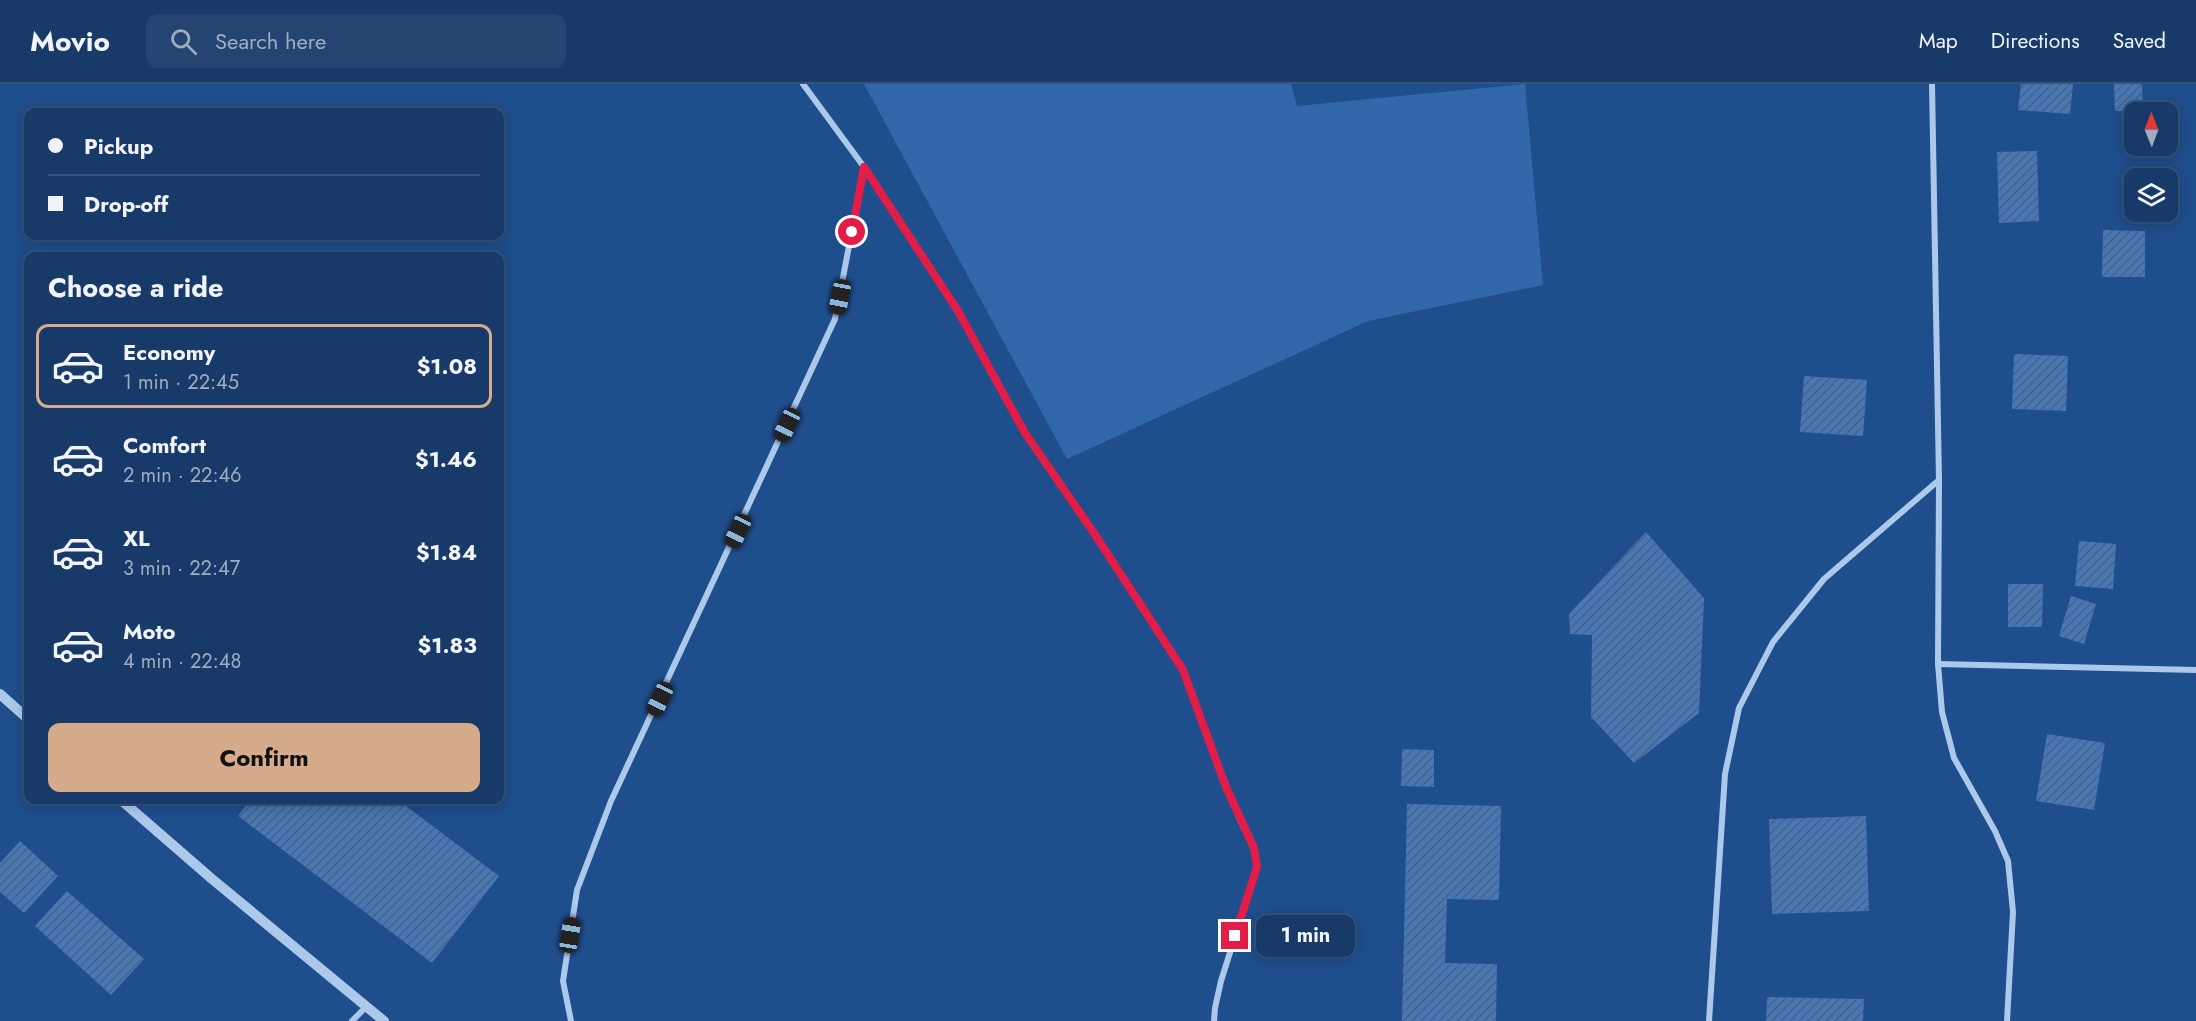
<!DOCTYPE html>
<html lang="en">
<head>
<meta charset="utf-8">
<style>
	body { margin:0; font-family:Jost,sans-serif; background:#244571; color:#f1f3f6; height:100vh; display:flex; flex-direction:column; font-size:22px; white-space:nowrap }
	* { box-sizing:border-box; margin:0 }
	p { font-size:20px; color:#9eadc0 }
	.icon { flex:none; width:33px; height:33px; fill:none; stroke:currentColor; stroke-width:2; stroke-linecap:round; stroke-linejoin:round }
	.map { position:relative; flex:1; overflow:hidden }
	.sheet { position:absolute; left:24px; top:168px; width:480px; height:552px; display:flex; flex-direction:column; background:#173a69; border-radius:12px; box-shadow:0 3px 15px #0003,0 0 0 2px #36547d }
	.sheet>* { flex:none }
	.guide { position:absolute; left:24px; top:24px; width:480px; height:132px; border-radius:12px; box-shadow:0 3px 15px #0003,0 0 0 2px #36547d; display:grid; align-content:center; height:132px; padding:0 24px; background:#173a69 }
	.needle { width:39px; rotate:359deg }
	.buttons { position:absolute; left:2124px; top:18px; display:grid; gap:12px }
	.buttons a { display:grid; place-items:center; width:54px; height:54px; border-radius:12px; background:#173a69; box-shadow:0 3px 15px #0003,0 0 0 2px #36547d; font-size:30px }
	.end { position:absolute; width:27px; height:27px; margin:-14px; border:8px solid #e11d48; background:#fff; box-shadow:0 0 0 3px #fff }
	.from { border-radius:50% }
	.bubble { position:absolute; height:42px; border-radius:12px; background:#173a69; box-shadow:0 3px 15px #0003,0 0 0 2px #36547d; font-size:20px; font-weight:700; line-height:42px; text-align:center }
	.car { position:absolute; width:18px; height:36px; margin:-18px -9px; border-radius:8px; box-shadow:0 0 4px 2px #0007; background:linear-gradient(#222 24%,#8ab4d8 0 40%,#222 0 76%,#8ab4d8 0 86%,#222 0) }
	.guide b { display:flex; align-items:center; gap:21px; height:57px; font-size:22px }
	.guide b+b { border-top:2px solid #36547d }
	.guide i { width:15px; height:15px; background:#f1f3f6 }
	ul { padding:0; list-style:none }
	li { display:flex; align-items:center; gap:18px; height:84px; margin:0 12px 9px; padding:0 12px; border:3px solid transparent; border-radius:12px }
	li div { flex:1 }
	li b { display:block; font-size:22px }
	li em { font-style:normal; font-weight:700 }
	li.active { border-color:#d6ab8b }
	li>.icon { width:54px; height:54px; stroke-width:1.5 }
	h2 { padding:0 24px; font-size:27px; line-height:72px }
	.button { display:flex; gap:12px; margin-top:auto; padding:12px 24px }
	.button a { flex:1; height:69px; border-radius:12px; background:#d6ab8b; color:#111; font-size:24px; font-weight:700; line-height:69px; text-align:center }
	header { display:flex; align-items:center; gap:36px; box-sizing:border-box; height:84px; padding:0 30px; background:#173a69; border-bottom:2px solid #36547d }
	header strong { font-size:28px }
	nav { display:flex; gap:33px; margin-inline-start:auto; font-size:21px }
	.search { width:420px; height:54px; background:#244571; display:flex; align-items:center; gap:15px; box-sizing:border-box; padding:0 21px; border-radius:12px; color:#9eadc0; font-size:22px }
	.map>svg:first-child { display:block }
	.green { fill:#3268aa }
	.building { fill:url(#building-hatch) }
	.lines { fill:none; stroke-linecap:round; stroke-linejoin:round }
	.minor { stroke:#acc9ec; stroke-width:6 }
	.tertiary { stroke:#acc9ec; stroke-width:10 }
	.route { stroke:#e11d48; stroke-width:8 }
</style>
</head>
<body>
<header>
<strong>Movio</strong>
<div class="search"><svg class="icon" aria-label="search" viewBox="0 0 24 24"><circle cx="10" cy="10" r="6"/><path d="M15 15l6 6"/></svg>Search here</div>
<nav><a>Map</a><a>Directions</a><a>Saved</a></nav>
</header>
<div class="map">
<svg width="2196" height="937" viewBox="0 0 2196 937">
	<defs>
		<pattern id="building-hatch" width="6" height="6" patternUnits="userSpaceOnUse" patternTransform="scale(1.5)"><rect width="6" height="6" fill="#4777b4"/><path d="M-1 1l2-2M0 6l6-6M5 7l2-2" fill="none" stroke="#4a6280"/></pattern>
	</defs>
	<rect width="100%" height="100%" fill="#1f4e8c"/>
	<polygon class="green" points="864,0 1291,0 1297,22 1525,0 1543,201 1368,237 1067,375"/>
	<g class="building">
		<polygon points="2021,0 2073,0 2070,30 2018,26"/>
		<polygon points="2114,0 2142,0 2143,27 2115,27"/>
		<polygon points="2037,67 2039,137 1999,139 1997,68"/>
		<polygon points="2103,146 2145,147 2145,193 2102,193"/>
		<polygon points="2014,270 2068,272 2066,327 2012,325"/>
		<polygon points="1804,292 1867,296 1863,352 1800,348"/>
		<polygon points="1646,448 1704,514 1699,629 1634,679 1591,633 1592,551 1570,550 1569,530"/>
		<polygon points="2079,457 2116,460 2113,505 2075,502"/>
		<polygon points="2008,500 2043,500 2042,543 2008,543"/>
		<polygon points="2071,512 2096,520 2084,560 2059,552"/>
		<polygon points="2047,650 2105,659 2094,726 2036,717"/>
		<polygon points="1402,665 1434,666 1434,703 1401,702"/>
		<polygon points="250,716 398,716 499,792 432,879 238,732"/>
		<polygon points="1407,720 1501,722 1499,816 1447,815 1445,879 1497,880 1496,937 1402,937"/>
		<polygon points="1866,732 1869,827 1772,830 1769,735"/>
		<polygon points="20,757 58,792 24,829 0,808 0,779"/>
		<polygon points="67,807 144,875 111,911 35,842"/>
		<polygon points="1767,913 1864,915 1863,937 1766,937"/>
	</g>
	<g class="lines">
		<g class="minor">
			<polyline points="803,0 864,83 958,227 1025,349 1094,449 1183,586 1220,686 1240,736 1254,764 1257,783 1221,897 1215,924 1214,937"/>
			<polyline points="1932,0 1939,396 1938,580 1942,628 1954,674 1995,747 2008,777 2013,828 2007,937"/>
			<polyline points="1938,580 2196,586"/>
			<polyline points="352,937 366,923"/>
			<polyline points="571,937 563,897 577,806 611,717 835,235 864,84"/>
			<polyline points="1709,937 1725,690 1739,624 1773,558 1824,495 1939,396"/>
		</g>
		<g class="tertiary">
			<polyline points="0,610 28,635"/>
			<polyline points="121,716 212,795 384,937"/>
		</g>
	</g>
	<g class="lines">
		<polyline class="route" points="852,148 864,83 958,227 1025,349 1094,449 1183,586 1226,703 1254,764 1257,783 1235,852"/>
	</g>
</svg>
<div class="buttons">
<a><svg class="needle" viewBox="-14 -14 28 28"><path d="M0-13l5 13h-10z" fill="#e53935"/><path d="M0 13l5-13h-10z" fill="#9eadc0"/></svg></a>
<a><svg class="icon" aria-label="layers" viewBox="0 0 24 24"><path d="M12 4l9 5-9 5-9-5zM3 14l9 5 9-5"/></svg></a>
</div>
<i class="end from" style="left:852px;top:148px"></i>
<i class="end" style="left:1235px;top:852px"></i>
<div class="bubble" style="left:1256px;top:831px;width:99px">1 min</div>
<i class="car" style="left:840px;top:213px;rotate:191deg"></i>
<i class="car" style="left:787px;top:341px;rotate:205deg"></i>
<i class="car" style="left:738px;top:447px;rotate:205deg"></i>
<i class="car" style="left:660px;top:615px;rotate:205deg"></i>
<i class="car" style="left:570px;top:851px;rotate:9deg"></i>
<div class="guide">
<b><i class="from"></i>Pickup</b>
<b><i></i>Drop-off</b>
</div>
<section class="sheet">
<h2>Choose a ride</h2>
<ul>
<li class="active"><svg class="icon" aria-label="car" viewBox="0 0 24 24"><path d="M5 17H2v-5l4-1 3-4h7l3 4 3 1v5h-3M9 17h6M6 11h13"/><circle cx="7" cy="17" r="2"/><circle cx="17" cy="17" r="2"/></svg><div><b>Economy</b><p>1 min · 22:45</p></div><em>$1.08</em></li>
<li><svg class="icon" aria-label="car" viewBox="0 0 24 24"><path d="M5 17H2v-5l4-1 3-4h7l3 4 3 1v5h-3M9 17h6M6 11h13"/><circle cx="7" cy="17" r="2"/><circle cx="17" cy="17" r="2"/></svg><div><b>Comfort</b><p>2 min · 22:46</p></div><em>$1.46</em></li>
<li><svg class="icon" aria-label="car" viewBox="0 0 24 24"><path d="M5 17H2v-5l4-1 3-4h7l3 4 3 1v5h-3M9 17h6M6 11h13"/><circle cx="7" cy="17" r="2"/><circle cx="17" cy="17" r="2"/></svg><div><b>XL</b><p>3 min · 22:47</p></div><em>$1.84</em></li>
<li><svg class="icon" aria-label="car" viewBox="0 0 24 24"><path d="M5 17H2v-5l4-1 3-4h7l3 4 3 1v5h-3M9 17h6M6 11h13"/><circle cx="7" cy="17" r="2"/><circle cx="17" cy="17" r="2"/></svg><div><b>Moto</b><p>4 min · 22:48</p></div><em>$1.83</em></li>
</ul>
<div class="button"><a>Confirm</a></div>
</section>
</div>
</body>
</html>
